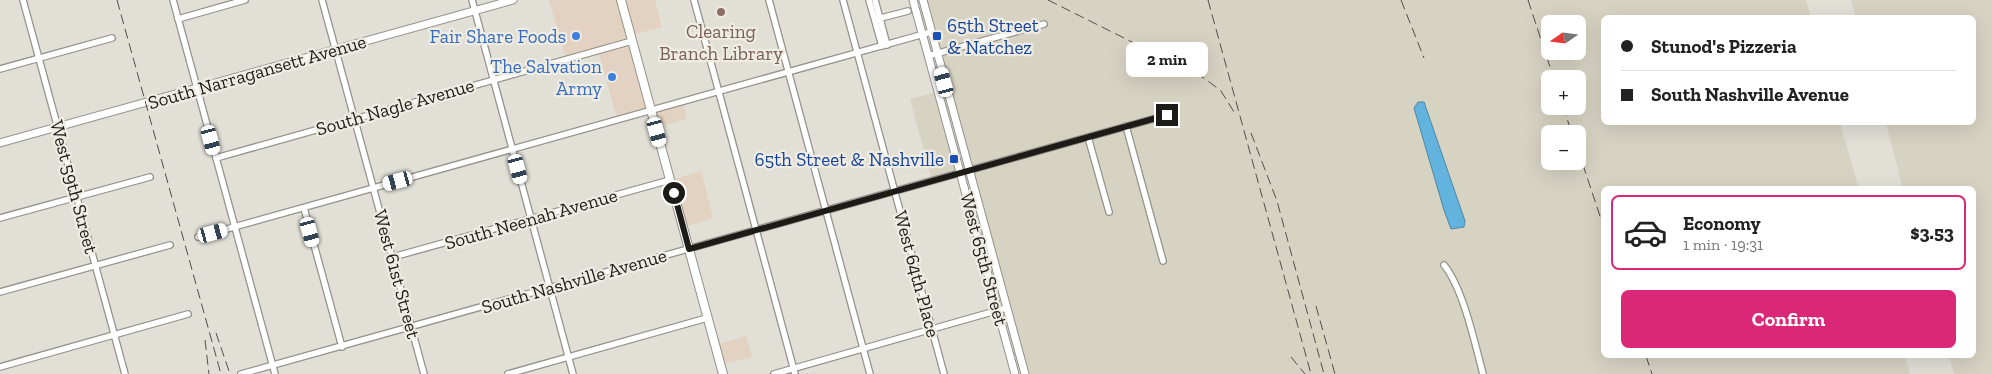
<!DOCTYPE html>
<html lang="en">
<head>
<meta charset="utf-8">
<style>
	body { margin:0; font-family:"Zilla Slab",serif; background:#f2f2f2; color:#222; height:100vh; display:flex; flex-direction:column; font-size:19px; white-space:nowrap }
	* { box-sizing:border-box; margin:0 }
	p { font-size:16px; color:#767676 }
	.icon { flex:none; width:28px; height:28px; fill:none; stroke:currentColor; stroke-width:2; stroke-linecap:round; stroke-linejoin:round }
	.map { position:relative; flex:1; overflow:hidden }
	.panel { position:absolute; left:1601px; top:186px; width:375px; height:172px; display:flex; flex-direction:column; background:#fff; border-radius:8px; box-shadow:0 5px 20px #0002 }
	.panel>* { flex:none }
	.top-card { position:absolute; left:1601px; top:15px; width:375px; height:110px; border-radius:8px; box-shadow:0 5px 20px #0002; display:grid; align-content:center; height:110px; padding:0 20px; background:#fff }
	.needle { width:32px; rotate:256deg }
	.buttons { position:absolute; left:1541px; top:15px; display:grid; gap:10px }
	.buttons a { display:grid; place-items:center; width:45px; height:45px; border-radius:8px; background:#fff; box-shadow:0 5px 20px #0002; font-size:25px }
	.end { position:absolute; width:22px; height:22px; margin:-11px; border:6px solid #1c1b18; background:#fff; box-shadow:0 0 0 2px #fff }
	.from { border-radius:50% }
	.bubble { position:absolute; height:35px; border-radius:8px; background:#fff; box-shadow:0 5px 20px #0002; font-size:16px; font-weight:700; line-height:35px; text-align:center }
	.car { position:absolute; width:15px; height:30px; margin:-15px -8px; border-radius:6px; box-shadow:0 0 4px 1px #0007; background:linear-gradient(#fff 24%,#345 0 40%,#fff 0 76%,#345 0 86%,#fff 0) }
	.top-card b { display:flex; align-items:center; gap:18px; height:48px; font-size:19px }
	.top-card b+b { border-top:1px solid #e0e0e0 }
	.top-card i { width:12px; height:12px; background:#222 }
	ul { padding:9px 0 0; list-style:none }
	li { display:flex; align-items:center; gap:15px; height:75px; margin:0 10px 8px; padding:0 10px; border:2px solid transparent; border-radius:8px }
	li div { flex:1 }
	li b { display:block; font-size:19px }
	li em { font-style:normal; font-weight:700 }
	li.current { border-color:#db2777 }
	li>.icon { width:45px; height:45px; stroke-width:1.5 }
	.cta { display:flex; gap:10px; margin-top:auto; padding:10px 20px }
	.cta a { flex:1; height:58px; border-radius:8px; background:#db2777; color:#fff; font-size:20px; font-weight:700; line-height:58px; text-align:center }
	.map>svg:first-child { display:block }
	.commercial { fill:#e3d2c1 }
	.built { fill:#d7d3c3; fill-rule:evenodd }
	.water { fill:#63b3df; stroke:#4e85a3 }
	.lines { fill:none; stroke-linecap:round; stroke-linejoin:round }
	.minor-casing { stroke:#939189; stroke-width:8 }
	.tertiary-casing { stroke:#939189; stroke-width:9 }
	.secondary-casing { stroke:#939189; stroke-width:10 }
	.minor { stroke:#fff; stroke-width:5.5 }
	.tertiary { stroke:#fff; stroke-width:7 }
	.secondary { stroke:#fff; stroke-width:8 }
	.rail { stroke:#504e4a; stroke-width:1; stroke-dasharray:10 5; stroke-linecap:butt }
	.route { stroke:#1c1b18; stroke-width:6 }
	.education-dot { fill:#8d6e63; stroke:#eeece3; stroke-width:2 }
	.shop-dot { fill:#3f7fe0; stroke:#eeece3; stroke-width:2 }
	.transit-dot { fill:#1a4fb4; stroke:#eeece3; stroke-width:2 }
	.labels { text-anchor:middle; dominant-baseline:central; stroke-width:4.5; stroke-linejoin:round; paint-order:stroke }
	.transit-label { font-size:19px; fill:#164399; stroke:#eeece3; text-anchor:start }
	.education-label { font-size:19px; fill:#785e54; stroke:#eeece3 }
	.shop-label { font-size:19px; fill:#366cbe; stroke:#eeece3; text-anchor:end }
	.street-label { font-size:19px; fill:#1c1b18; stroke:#eeece3 }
</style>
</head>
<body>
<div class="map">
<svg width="1992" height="374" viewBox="0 0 1992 374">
	<rect width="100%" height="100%" fill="#e1dfd6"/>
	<g class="commercial">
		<polygon points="549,0 616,0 646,111 617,119 598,50 566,59"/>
		<polygon points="626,0 655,0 662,27 635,34"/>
		<polygon points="683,102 687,119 660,127 655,110"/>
		<polygon points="701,171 713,218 687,226 674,179"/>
		<polygon points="746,336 752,357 724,364 719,344"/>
	</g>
	<g class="built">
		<path d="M925,0H1806L1811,17L1604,18V122L1840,123L1859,189H1604V356H1905L1910,374H1028ZM1550,24H1578V51H1550ZM1550,79H1578V106H1550ZM1550,134H1578V161H1550Z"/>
		<polygon points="1851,0 1992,0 1992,374 1954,374 1949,356 1974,356 1974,189 1903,189 1886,123 1974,122 1974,18 1856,17"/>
		<polygon points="937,92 959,172 932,180 910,99"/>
	</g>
	<polygon class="water" points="1418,102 1424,102 1465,221 1464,227 1451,229 1444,210 1414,108"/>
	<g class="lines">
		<g class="minor-casing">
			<g id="minor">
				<polyline points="23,0 125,374"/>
				<polyline points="173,0 275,374"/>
				<polyline points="322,0 424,374"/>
				<polyline points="472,0 573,374"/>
				<polyline points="694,0 795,374"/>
				<polyline points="769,0 870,374"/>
				<polyline points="843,0 944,374"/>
				<polyline points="869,0 882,46"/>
				<polyline points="875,0 887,45"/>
				<polyline points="178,19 245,0"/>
				<polyline points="877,19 908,11"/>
				<polyline points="928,56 1044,24"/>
				<polyline points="0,69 112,38"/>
				<polyline points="1126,126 1163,261"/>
				<polyline points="1088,137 1109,212"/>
				<polyline points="216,158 632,41"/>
				<polyline points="304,208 342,347"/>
				<polyline points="0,218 150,177"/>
				<polyline points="198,237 931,32"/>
				<polyline points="393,257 670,180"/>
				<path d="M1444,265C1463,288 1475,344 1483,374"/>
				<polyline points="0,292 170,245"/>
				<polyline points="0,367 188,314"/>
				<polyline points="241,374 1167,115"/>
				<polyline points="508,374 707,318"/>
				<polyline points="774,374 1006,308"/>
			</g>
		</g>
		<g class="tertiary-casing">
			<g id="tertiary">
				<polyline points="913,0 1015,374"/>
				<polyline points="923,0 1025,374"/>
				<polyline points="0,143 513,0"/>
			</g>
		</g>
		<g class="secondary-casing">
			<polyline id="secondary" points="621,0 723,374"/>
		</g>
		<use href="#minor" class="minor"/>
		<use href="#tertiary" class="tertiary"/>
		<use href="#secondary" class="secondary"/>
		<g class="rail">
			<polyline points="117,0 221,374"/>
			<polyline points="1048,0 1204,78 1221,91 1234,112"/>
			<polyline points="1208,0 1311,374"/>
			<polyline points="1401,0 1424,58"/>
			<polyline points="1528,0 1554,79"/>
			<polyline points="1185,47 1191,64 1200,75"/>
			<polyline points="1563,106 1572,134"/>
			<polyline points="1251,133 1277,201 1324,374"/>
			<polyline points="1578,150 1604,228"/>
			<polyline points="1316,306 1335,374"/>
			<polyline points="216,333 230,374"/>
			<polyline points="205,340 209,374"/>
			<polyline points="1646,356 1652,374"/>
			<polyline points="1291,357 1305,374"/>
		</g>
	</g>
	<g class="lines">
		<polyline class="route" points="674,193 689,249 1167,115"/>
	</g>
	<circle class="education-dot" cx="721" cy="12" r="5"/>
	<g class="shop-dot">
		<circle cx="576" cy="36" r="5"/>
		<circle cx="612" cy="77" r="5"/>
	</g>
	<g class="transit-dot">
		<rect x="932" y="31" width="10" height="10" rx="2.5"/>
		<rect x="949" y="154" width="10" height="10" rx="2.5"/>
	</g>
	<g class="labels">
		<g class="transit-label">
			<text x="947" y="25">65th Street<tspan x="947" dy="22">&amp; Natchez</tspan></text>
			<text x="944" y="159" text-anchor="end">65th Street &amp; Nashville</text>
		</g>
		<g class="education-label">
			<text x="721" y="31">Clearing<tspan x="721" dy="22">Branch Library</tspan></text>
		</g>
		<g class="shop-label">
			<text x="566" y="36">Fair Share Foods</text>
			<text x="602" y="66">The Salvation<tspan x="602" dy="22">Army</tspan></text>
		</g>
		<g class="street-label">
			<text transform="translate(257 72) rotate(-16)">South Narragansett Avenue</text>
			<text transform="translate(395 107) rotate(-16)">South Nagle Avenue</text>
			<text transform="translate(74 187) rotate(75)">West 59th Street</text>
			<text transform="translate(531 219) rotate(-16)">South Neenah Avenue</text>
			<text transform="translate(984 259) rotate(75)">West 65th Street</text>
			<text transform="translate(397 274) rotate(75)">West 61st Street</text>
			<text transform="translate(917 274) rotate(75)">West 64th Place</text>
			<text transform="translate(574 281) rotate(-16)">South Nashville Avenue</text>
		</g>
	</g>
</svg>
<div class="buttons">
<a><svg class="needle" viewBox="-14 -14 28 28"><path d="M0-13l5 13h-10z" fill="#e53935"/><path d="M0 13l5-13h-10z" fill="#767676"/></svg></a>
<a>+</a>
<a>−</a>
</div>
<i class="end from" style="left:674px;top:193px"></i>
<i class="end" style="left:1167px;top:115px"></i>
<div class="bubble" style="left:1126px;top:42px;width:82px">2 min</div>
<i class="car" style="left:944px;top:82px;rotate:345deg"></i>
<i class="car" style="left:657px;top:132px;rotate:165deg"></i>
<i class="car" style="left:211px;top:140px;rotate:165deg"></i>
<i class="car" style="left:518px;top:169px;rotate:165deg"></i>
<i class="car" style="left:398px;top:181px;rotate:255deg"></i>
<i class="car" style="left:310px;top:232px;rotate:165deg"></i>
<i class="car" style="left:213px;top:233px;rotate:75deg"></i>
<div class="top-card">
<b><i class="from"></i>Stunod's Pizzeria</b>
<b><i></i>South Nashville Avenue</b>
</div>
<section class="panel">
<ul>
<li class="current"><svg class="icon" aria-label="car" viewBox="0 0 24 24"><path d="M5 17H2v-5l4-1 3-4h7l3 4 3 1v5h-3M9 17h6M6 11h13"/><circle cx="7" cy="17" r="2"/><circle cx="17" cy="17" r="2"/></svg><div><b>Economy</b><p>1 min · 19:31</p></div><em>$3.53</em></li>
</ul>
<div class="cta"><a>Confirm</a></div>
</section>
</div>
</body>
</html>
